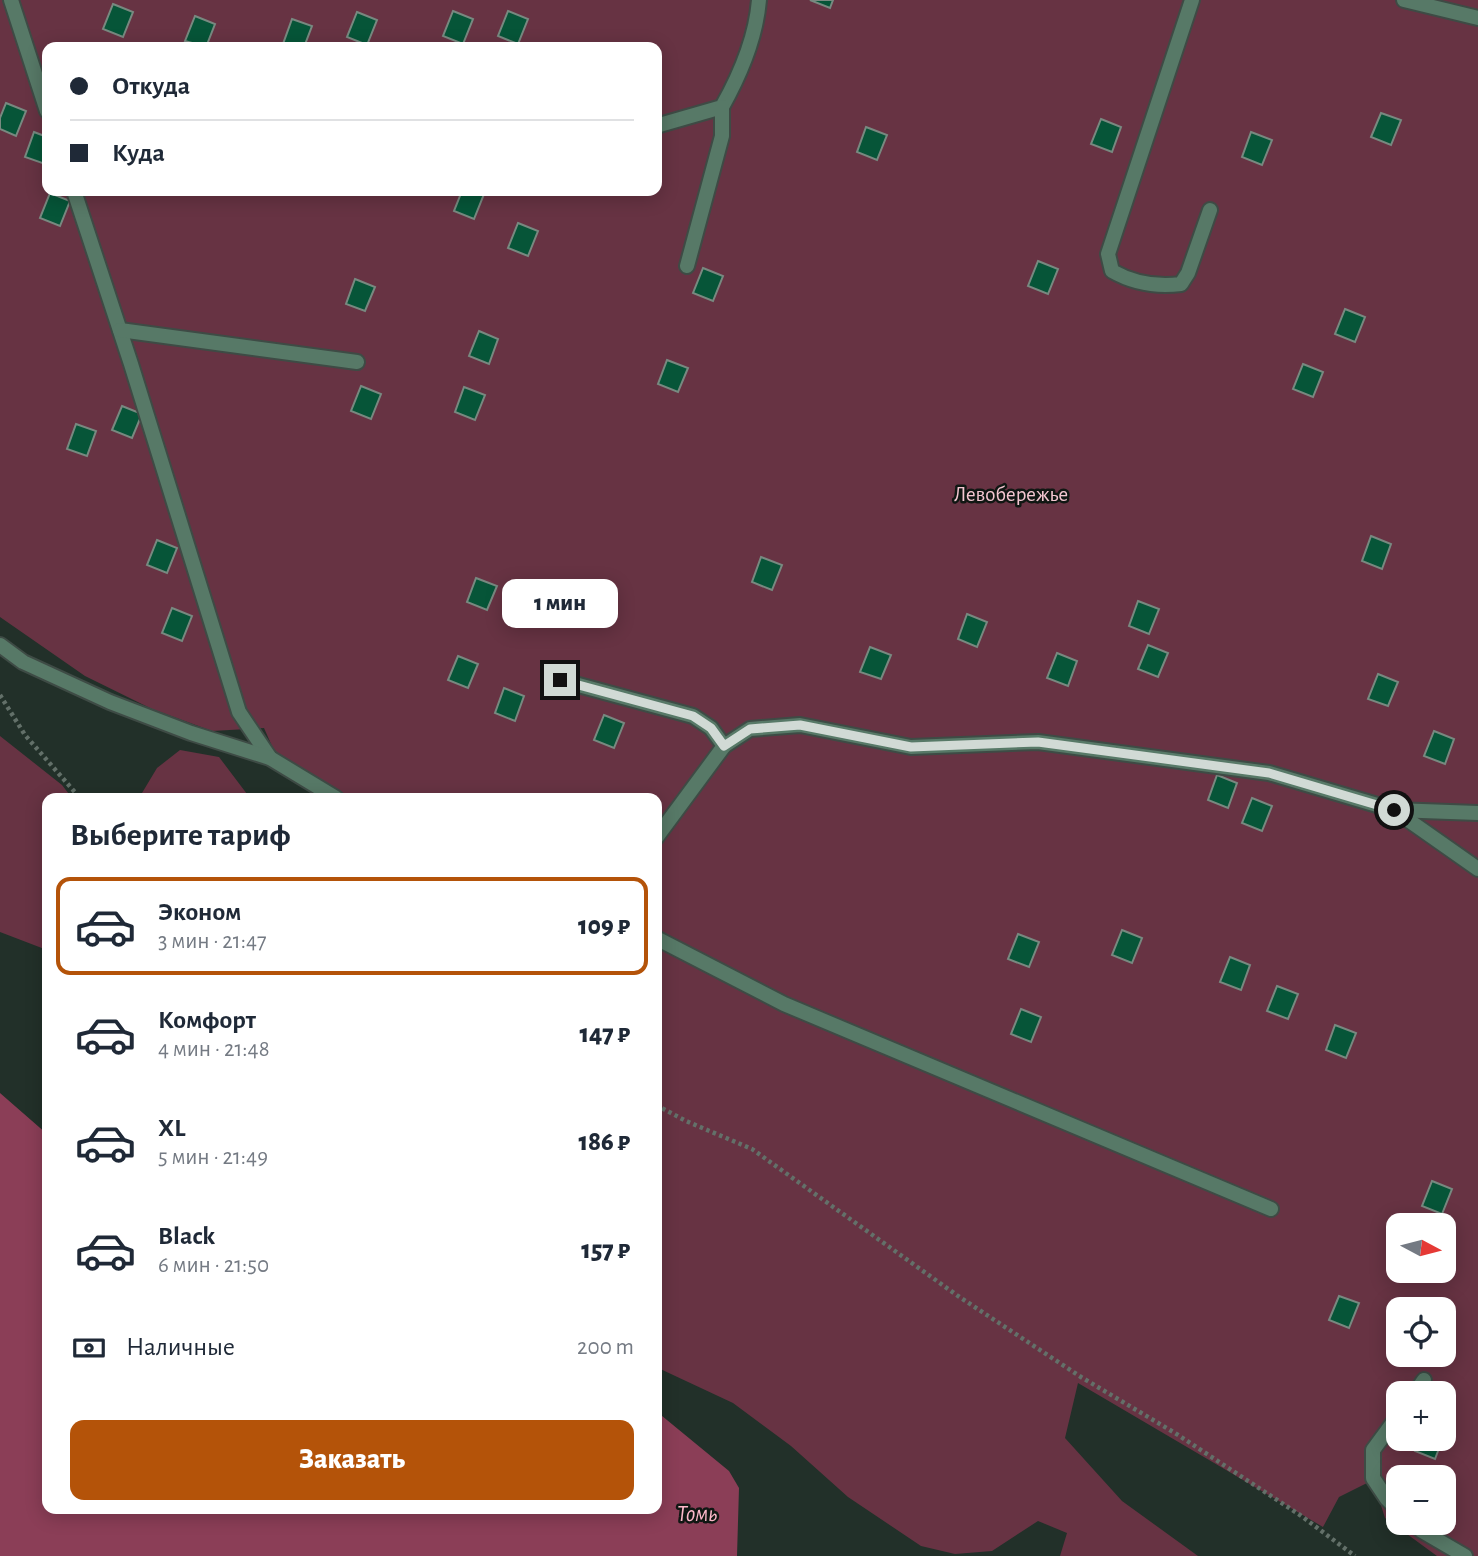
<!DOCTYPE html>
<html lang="ru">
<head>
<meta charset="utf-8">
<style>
	body { margin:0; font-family:"Alegreya Sans",sans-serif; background:#f2f2f3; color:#1f2937; height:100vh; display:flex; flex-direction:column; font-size:26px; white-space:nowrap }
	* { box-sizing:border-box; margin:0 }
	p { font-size:23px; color:#747a83 }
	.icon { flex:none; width:38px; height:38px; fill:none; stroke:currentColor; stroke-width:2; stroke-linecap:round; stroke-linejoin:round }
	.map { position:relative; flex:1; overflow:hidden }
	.details { position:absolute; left:42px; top:793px; width:620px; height:721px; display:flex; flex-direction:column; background:#fff; border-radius:14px; box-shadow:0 4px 18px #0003 }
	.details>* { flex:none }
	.banner { position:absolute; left:42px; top:42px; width:620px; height:154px; border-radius:14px; box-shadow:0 4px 18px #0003; display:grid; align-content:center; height:154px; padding:0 28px; background:#fff }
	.needle { width:46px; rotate:97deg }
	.controls { position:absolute; left:1386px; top:1213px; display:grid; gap:14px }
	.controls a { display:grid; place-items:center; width:70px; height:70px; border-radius:14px; background:#fff; box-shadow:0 4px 18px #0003; font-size:35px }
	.end { position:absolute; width:32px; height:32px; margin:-16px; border:9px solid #d1dad5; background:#111; box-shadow:0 0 0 4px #111 }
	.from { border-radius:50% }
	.bubble { position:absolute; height:49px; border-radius:14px; background:#fff; box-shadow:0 4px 18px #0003; font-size:23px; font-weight:800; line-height:49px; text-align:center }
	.banner b { display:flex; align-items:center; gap:24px; height:66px; font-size:26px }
	.banner b+b { border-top:2px solid #e0e1e3 }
	.banner i { width:18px; height:18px; background:#1f2937 }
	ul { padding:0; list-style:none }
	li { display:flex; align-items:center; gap:21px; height:98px; margin:0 14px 10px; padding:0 14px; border:4px solid transparent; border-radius:14px }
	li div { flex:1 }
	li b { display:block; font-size:26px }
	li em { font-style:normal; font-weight:800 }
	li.active { border-color:#b45309 }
	li>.icon { width:63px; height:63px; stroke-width:1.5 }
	h2 { padding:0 28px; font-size:32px; line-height:84px }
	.pay { display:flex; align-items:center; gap:18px; height:77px; padding:0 28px; font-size:26px }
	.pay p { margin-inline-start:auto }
	.primary-button { display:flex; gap:14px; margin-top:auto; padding:14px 28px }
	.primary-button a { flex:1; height:80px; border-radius:14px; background:#b45309; color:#fff; font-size:28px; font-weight:800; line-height:80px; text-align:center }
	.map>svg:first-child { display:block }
	.green { fill:#673343; fill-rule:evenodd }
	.water { fill:#8b3e57 }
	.building { fill:#065538; stroke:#788980; stroke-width:2 }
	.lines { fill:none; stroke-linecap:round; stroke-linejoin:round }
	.lane-casing { stroke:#3e4b45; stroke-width:18 }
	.street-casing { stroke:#3e4b45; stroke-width:18 }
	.path { stroke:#637069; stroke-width:4.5; stroke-dasharray:3.5 3.5; stroke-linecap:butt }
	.lane { stroke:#577967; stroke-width:14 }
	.street { stroke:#577967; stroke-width:14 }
	.route { stroke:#d1dad5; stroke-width:9 }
	.labels { text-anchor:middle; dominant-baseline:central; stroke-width:5; stroke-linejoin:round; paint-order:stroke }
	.park-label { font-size:21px; fill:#f4c6d1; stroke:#101713 }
	.water-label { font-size:23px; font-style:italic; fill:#fdb8ca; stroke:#101713 }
</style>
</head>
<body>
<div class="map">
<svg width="1478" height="1556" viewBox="0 0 1478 1556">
	<rect width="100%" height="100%" fill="#223029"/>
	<g class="green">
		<path d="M0,0H1478V1556H1437L1385,1518L1373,1480L1339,1497L1323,1527L1078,1383L1065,1438L1122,1501L1198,1556H1060L1067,1533L1038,1521L992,1551L955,1554L921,1546L848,1497L791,1446L733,1403L656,1367V798H319L283,771L264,728L212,731L152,709L85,676L0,617ZM47,47H656V191H47ZM1398,1225H1444V1270H1398ZM1398,1309H1444V1354H1398ZM1398,1393H1444V1438H1398ZM1398,1477H1444V1522H1398Z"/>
		<polygon points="0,736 62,785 72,798 47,798 47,950 0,932"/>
		<polygon points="180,750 219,757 247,794 257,798 139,798 157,768"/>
	</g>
	<polygon class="water" points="0,1093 47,1134 47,1508 656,1508 656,1411 729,1471 739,1488 737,1556 0,1556"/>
	<g class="building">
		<polygon points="810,0 833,0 830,8"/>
		<polygon points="113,4 133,12 123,37 103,29"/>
		<polygon points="453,11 473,19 463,44 443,36"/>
		<polygon points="508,11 528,19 518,44 498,36"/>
		<polygon points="357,12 377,20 367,45 347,37"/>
		<polygon points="195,16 215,24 206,47 185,41"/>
		<polygon points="292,19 312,26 304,47 292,47 283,44"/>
		<polygon points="6,103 26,111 16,136 0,129 0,118"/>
		<polygon points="1381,113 1401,120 1391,145 1371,137"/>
		<polygon points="1101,119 1121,127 1112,152 1091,144"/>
		<polygon points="866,127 887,135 877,160 857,152"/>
		<polygon points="34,132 47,137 45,164 25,157"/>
		<polygon points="1251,132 1272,140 1262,165 1242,157"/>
		<polygon points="462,191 475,191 484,194 474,219 454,211"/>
		<polygon points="50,193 70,201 60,226 40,218"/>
		<polygon points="518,223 538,231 528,256 508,248"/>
		<polygon points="1038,261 1058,269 1048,294 1028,286"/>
		<polygon points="703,268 723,276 713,301 693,293"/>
		<polygon points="355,279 375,287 365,311 346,304"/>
		<polygon points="1345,309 1365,317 1355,342 1335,334"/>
		<polygon points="479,331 498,339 489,364 469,356"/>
		<polygon points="667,360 688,368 678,392 658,384"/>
		<polygon points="1303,364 1323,372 1313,397 1293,389"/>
		<polygon points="361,386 381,394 371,419 351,411"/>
		<polygon points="464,387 485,395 475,420 455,412"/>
		<polygon points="122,406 142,414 132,438 112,430"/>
		<polygon points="76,424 96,431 87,456 67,449"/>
		<polygon points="1371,536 1391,544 1382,569 1362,561"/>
		<polygon points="157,540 177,548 167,573 147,565"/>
		<polygon points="761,557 782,565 772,590 752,582"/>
		<polygon points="476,578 497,586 487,610 467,602"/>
		<polygon points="1138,601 1159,609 1149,634 1129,626"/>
		<polygon points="172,608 192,616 182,641 162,633"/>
		<polygon points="967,614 987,622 977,647 958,639"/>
		<polygon points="1148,645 1168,653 1158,677 1138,669"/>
		<polygon points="870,647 891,655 881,679 860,672"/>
		<polygon points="1057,653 1077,661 1068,686 1047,678"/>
		<polygon points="458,656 478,664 468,688 448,680"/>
		<polygon points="1378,674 1398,682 1388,706 1368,699"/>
		<polygon points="504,688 524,696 515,721 495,713"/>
		<polygon points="604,715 624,723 614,748 594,740"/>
		<polygon points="1434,731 1454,739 1445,764 1424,756"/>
		<polygon points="1217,775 1237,783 1228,808 1208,800"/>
		<polygon points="1252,798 1272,806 1262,831 1242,823"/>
		<polygon points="1122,930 1142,938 1132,963 1112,955"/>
		<polygon points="1018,934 1039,942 1029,967 1008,959"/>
		<polygon points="1230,957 1250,965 1241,990 1220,982"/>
		<polygon points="1277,986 1298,994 1288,1019 1267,1011"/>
		<polygon points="1021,1009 1041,1017 1031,1042 1011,1034"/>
		<polygon points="1335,1025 1356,1033 1346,1058 1326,1050"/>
		<polygon points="1432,1181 1452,1189 1442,1214 1422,1206"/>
		<polygon points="1339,1296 1359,1303 1349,1328 1329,1320"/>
		<polygon points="1420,1438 1443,1438 1435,1459 1415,1451"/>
	</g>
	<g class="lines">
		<g class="lane-casing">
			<g id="lane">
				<polyline points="11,0 47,111"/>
				<path d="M1192,0L1108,254L1112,271C1133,283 1157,287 1181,284L1188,273L1210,210"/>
				<polyline points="1404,0 1478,18"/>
				<path d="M656,126L722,107C740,75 756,37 759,0"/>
				<polyline points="74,191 131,364 239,712 270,758"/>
				<polyline points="687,266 722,136 722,107"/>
				<polyline points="120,330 357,362"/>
				<polyline points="560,680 693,716 711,728 724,746"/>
				<polyline points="1394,810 1478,813"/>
				<polyline points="656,938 784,1004 1271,1209"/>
				<polyline points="1415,1393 1424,1380"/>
				<polyline points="1398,1416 1373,1450 1373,1478 1387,1499 1398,1510"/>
				<polyline points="1412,1522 1422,1531 1465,1556"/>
			</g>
		</g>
		<g class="street-casing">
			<g id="street">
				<polyline points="0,645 23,662 110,702 191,733 270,758 336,798"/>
				<polyline points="656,838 724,746 750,729 800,725 911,747 1038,742 1269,773 1394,810 1478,869"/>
			</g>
		</g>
		<g class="path">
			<polyline points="0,695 25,735 80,798"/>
			<polyline points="656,1105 686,1121 752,1149 958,1296 1081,1377 1175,1433 1300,1515 1355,1556"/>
		</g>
		<use href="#lane" class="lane"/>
		<use href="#street" class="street"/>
	</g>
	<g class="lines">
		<polyline class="route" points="560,680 693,716 711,728 724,746 750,729 800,725 911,747 1038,742 1269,773 1394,810"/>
	</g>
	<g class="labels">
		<g class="park-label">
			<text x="1011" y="494">Левобережье</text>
		</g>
		<g class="water-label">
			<text x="697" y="1514">Томь</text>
		</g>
	</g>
</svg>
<div class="controls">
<a><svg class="needle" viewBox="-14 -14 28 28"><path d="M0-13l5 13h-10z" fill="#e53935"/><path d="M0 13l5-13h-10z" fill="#747a83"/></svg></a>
<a><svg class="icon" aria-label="locate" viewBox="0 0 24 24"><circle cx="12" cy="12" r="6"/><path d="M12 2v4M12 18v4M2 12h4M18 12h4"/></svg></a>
<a>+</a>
<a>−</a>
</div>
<i class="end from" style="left:1394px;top:810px"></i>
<i class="end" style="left:560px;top:680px"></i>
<div class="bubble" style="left:502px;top:579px;width:116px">1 мин</div>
<div class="banner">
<b><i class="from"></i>Откуда</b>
<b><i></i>Куда</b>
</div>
<section class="details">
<h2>Выберите тариф</h2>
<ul>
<li class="active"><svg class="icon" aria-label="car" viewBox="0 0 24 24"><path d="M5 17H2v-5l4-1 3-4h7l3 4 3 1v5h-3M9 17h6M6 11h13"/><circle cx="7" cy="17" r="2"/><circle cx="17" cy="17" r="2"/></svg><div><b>Эконом</b><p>3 мин · 21:47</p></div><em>109 ₽</em></li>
<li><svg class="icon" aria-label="car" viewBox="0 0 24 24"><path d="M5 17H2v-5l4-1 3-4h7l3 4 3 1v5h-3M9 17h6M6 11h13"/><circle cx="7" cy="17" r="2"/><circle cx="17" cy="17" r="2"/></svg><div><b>Комфорт</b><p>4 мин · 21:48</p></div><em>147 ₽</em></li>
<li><svg class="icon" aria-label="car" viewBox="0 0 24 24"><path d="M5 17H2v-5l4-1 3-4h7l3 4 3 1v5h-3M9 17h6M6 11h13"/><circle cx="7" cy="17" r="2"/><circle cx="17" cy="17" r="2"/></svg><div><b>XL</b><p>5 мин · 21:49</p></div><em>186 ₽</em></li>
<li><svg class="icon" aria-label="car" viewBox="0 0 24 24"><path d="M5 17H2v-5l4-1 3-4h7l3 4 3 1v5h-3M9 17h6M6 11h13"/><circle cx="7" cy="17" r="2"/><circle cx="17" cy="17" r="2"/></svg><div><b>Black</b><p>6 мин · 21:50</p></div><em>157 ₽</em></li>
</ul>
<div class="pay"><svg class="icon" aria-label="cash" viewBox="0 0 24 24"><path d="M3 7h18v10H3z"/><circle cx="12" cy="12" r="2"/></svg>Наличные<p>200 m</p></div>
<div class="primary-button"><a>Заказать</a></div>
</section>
</div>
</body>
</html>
